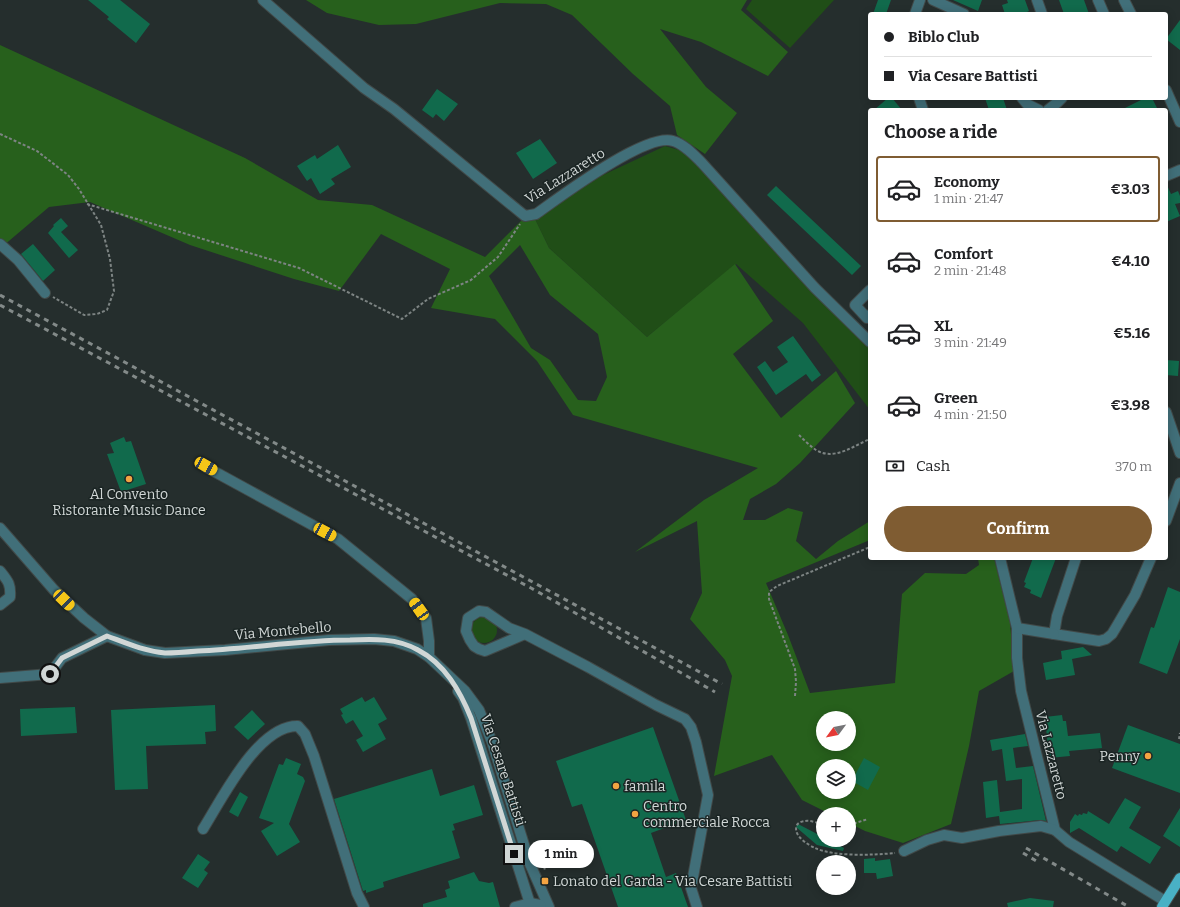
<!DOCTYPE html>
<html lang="en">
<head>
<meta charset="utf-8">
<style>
	body { margin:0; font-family:Bitter,serif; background:#f6f6f6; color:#202124; height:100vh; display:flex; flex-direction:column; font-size:15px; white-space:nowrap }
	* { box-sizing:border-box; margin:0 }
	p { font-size:13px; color:#757577 }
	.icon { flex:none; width:22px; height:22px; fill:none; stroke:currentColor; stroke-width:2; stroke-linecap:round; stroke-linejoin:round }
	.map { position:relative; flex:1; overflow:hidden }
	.drawer { position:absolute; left:868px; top:108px; width:300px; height:452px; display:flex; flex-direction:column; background:#fff; border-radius:4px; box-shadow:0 2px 10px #0003 }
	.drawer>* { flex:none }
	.hud { position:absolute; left:868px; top:12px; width:300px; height:88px; border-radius:4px; box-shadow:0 2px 10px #0003; display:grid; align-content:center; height:88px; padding:0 16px; background:#fff }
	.needle { width:26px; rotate:238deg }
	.fabs { position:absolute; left:816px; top:711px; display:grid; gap:8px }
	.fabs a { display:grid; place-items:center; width:40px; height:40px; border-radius:50%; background:#fff; box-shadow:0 2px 10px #0003; font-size:20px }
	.end { position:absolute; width:18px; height:18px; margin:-9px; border:5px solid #d1d7d6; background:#111; box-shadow:0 0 0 2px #111 }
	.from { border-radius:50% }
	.bubble { position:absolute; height:28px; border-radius:14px; background:#fff; box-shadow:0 2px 10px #0003; font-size:13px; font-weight:700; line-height:28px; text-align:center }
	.car { position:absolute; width:12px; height:24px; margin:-12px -6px; border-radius:5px; box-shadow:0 0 3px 1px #0007; background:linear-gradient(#f5c518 24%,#345 0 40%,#f5c518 0 76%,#345 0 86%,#f5c518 0) }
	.hud b { display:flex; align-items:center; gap:14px; height:38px; font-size:15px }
	.hud b+b { border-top:1px solid #e0e0e0 }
	.hud i { width:10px; height:10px; background:#202124 }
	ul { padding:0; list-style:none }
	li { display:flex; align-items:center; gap:12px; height:66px; margin:0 8px 6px; padding:0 8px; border:2px solid transparent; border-radius:4px }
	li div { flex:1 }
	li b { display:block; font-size:15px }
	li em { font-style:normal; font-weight:700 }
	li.selected { border-color:#7f5c32 }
	li>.icon { width:36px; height:36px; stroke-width:1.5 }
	h2 { padding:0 16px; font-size:18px; line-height:48px }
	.pay { display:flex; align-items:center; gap:10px; height:44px; padding:0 16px; font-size:15px }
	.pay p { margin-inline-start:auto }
	.cta { display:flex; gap:8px; margin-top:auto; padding:8px 16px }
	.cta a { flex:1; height:46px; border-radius:24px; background:#7f5c32; color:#fff; font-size:16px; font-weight:700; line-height:46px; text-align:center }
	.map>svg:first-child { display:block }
	.green { fill:#204e17 }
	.forest { fill:#27601c; fill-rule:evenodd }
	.building { fill:#116a4c }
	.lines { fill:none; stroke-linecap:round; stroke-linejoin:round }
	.minor-casing { stroke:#414948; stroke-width:12 }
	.major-casing { stroke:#414948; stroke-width:12 }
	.path { stroke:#7d8483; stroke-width:2; stroke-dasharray:3 2; stroke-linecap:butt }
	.minor { stroke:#416f79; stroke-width:10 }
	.major { stroke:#49b1c5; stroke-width:10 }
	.rail { stroke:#838a89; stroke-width:3; stroke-dasharray:5 5; stroke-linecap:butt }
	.route { stroke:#d1d7d6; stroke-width:5 }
	.poi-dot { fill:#f3a442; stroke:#1b2524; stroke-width:1.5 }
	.labels { text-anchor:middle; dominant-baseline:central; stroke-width:3; stroke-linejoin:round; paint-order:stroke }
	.street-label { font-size:14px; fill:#d1d7d6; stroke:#1b2524 }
	.poi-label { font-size:14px; fill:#d1d7d6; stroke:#1b2524; text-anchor:start }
</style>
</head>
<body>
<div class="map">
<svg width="1180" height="907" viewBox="0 0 1180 907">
	<rect width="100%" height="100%" fill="#252e2d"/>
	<g class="green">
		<polygon points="752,0 834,0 790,48 746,9"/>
		<polygon points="665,146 679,150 702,163 870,342 870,410 803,323 736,264 647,337 549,248 535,219 601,176"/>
		<circle cx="484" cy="630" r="13"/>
	</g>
	<g class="forest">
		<polygon points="306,0 747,0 741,10 788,52 768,76 701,42 660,29 706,87 737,113 705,154 677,135 670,106 633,74 572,15 546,4 500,3 416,24 379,25 327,13"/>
		<path d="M0,45L245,158L318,200L372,205L485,257L521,221L535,219L549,248L647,337L735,264L773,321L733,354L781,418L836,371L855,403L800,463L776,484L750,499L743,520H765L788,508L803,512L796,541L816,559L838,541L870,521V540L766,583L788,635L810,693L895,683L902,594L925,573L966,574L979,565L978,558H994L1010,622L1014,671L979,691L969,746L951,824L903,843L865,831L849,823V814H830L802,800L772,755L714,776L732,676L725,660L690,619L702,593L697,521L635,552L704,500L758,468L573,415L537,361L495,319L431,308L450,269L381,234L339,291L294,279L190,245L90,202L49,207L3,246L0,244ZM520,245L550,295L598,334L607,377L596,401L578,400L550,360L531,348L489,276ZM823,718H849V744H823ZM823,766H849V792H823Z"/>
	</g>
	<g class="building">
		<polygon points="88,0 120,0 150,24 136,43 107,19 109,17"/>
		<polygon points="878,0 891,0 886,14 873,14"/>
		<polygon points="953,0 982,0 978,11"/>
		<polygon points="1007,0 1025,0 1029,11 1027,12 1028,14 1005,14 1002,5 1008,3"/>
		<polygon points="1059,0 1084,0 1089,14 1064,14"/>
		<polygon points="1180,20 1180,50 1166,39"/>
		<polygon points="437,89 458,104 444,121 436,114 433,118 422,110"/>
		<polygon points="888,98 892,98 902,110 874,110"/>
		<polygon points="985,98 1003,98 1007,110 989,110"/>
		<polygon points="1145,98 1152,98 1158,110 1121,110"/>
		<polygon points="540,139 557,163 533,179 516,153"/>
		<polygon points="338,145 351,167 331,179 335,184 320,194 311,178 307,181 297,166 315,155 317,159"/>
		<polygon points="1166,183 1171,194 1178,191 1180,196 1180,203 1175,204 1180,216 1166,222"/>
		<polygon points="776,186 861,266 852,275 767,195"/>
		<polygon points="61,218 68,226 61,232 78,250 69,258 48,233 54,226 53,225"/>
		<polygon points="33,244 55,270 43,281 21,254"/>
		<polygon points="793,336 821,375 812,382 806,374 776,395 757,367 765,361 773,372 788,362 777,347"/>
		<polygon points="1166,360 1179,361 1178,376 1166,375"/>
		<polygon points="124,437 126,442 131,441 146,484 121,492 107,454 114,453 110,443"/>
		<polygon points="1033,558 1056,558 1041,598 1030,593 1031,590 1024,587 1026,583 1024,582"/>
		<polygon points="1168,587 1180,592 1180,639 1167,674 1139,663 1151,627 1154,628"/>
		<polygon points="1083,647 1092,655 1072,659 1075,675 1046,680 1043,663 1062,659 1061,651"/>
		<polygon points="362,697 365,702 374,697 387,719 378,724 386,739 363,752 356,740 363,736 353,720 346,724 341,715 343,714 340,709"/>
		<polygon points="215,705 216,731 205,732 206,744 146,746 148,789 115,790 111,710"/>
		<polygon points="75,707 77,733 21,736 20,709"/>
		<polygon points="252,710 265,724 248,740 234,727"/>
		<polygon points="1062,715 1063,721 1066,721 1068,736 1100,733 1102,748 1069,751 1070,756 1049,758 1045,717"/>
		<polygon points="1128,725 1180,744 1180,793 1112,768"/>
		<polygon points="653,727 686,820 651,833 666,877 676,873 688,907 618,907 582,804 572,807 556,761"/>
		<polygon points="1025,734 1028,746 1013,748 1016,768 1033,766 1046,821 1040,820 1000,824 999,816 986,818 983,782 997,780 1000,812 1022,809 1022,779 1006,781 1002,749 992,751 990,740"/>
		<polygon points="286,758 301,764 297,774 303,777 305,781 289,824 300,842 277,856 261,831 274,823 259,818 279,764 283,765"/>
		<polygon points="864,758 880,767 868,790 852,781"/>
		<polygon points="432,769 440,796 474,785 483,815 453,824 455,830 452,831 460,858 383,882 384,887 366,893 366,890 363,891 334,799"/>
		<polygon points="240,792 248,797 238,817 229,812"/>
		<polygon points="1125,798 1141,807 1129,828 1161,847 1150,864 1121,846 1117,852 1079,828 1070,833 1070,822 1075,814 1078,816 1079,814 1082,815 1083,813 1087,814 1088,811 1109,824"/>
		<polygon points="1180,808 1180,847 1163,836"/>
		<polygon points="798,824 823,837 823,840 829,840 844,848 843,851 817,845 796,827"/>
		<polygon points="198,854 210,862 204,870 208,873 198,888 182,878"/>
		<polygon points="875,858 875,861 890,859 893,876 877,879 876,873 864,873 864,859"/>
		<polygon points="474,872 479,881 489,883 493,882 500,907 423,907 423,904 447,897 445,890 450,888 448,881"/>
		<polygon points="1030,898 1054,901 1053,907 1008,907 1007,903"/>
	</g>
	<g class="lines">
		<g class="minor-casing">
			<g id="minor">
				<path d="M263,0L364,88L394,109L525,216L536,214C560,197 646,132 673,141C684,144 694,155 702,163L815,288L870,342"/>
				<polyline points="933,0 964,14"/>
				<polyline points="1037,0 1042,14"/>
				<polyline points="1098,0 1104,14"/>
				<polyline points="1124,0 1131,14"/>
				<polyline points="915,14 920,0"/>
				<polyline points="1166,90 1180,122"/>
				<polyline points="919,98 923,110"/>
				<polyline points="1022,98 1027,104 1039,110"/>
				<polyline points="1048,110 1058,102 1062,98"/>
				<polyline points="1166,176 1180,170"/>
				<polyline points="0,244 18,260 45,293"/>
				<polyline points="870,290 855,305 867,318 870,315"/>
				<polyline points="1166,412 1180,453"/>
				<polyline points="206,467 338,539 412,599 426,618 429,641 429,657"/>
				<polyline points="1166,521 1180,483"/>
				<polyline points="0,528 54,590 84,618 107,636 145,650 165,653 225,650 329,640 374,639 394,641 417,649 429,657 465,691 479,710 492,742 530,864 549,907"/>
				<polyline points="1000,558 1017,628 1017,658 1021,691 1055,830 1069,842 1165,901"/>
				<polyline points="1076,558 1057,616 1054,634 1099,641 1106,639 1112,634 1118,624 1135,595 1151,558"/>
				<path d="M0,571C8,581 11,584 10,597L0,605"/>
				<polyline points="1017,628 1054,634"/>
				<polyline points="525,634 485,651 479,649 474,646 470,640 466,631 468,618 479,611 486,612 509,628 525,634 588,667 656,705 685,719 691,727 696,742 708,795 691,888 697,907"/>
				<polyline points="0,678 50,674 62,658 107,636"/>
				<polyline points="458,691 463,698 471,718 531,907"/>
				<path d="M203,829C222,799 258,725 298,726L305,734L314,756L357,893L364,907"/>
				<polyline points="904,851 927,840 944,835 962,838 999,831 1041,826 1055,830"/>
				<polyline points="515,907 530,903 540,905 541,907"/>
			</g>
		</g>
		<g class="major-casing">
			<polyline id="major" points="1162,907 1180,878"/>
		</g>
		<g class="path">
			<polyline points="0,134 37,151 68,175 79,189 101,225 110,259 114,291 107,310 97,314 84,315 53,297"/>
			<polyline points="87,204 299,268 402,319 428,299 471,280 498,257 520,224"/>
			<path d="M799,435C804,440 810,446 816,450C834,461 853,446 870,439"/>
			<polyline points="795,696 796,682 795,669 769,599 769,592 777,586 870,547"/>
			<polyline points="1179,739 1180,733"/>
			<path d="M823,824C817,823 810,820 805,821C802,821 798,823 797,825C792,835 808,845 815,848C834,857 874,855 895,853"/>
			<polyline points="849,825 868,819"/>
			<polyline points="539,861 542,860 545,870"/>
		</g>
		<use href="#minor" class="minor"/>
		<use href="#major" class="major"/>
		<g class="rail">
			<polyline points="0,295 722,684"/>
			<polyline points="0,305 531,588 715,692"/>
			<polyline points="1026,848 1129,907"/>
			<polyline points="1023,853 1038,862"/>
		</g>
	</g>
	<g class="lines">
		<path class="route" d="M50,674L62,658L107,636C126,643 144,651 165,653C176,653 187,652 198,651C249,649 299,640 350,640C373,639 397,638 418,650C445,664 460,691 471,718L514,854"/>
	</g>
	<g class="poi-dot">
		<circle cx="129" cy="479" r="4"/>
		<circle cx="1148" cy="756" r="4"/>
		<circle cx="616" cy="786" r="4"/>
		<circle cx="635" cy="814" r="4"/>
		<rect x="541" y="877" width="8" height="8" rx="2"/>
	</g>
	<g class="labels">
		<g class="street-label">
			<text transform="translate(565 176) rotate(-32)">Via Lazzaretto</text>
			<text transform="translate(283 631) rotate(-5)">Via Montebello</text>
			<text transform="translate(1051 755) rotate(76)">Via Lazzaretto</text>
			<text transform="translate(503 770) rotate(72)">Via Cesare Battisti</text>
		</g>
		<g class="poi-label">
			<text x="129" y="494" text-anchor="middle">Al Convento<tspan x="129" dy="16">Ristorante Music Dance</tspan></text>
			<text x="1140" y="756" text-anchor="end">Penny</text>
			<text x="624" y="786">famila</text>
			<text x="643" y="806">Centro<tspan x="643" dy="16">commerciale Rocca</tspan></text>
			<text x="553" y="881">Lonato del Garda - Via Cesare Battisti</text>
		</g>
	</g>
</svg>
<div class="fabs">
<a><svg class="needle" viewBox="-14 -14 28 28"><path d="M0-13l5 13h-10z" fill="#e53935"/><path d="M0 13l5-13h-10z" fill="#757577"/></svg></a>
<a><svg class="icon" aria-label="layers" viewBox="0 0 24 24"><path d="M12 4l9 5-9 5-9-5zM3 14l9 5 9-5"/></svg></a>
<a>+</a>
<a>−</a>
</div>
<i class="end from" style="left:50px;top:674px"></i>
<i class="end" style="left:514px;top:854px"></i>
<div class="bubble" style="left:528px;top:840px;width:66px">1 min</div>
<i class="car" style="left:206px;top:466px;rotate:119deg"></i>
<i class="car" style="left:325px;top:532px;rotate:118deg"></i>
<i class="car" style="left:64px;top:600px;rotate:134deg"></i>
<i class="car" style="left:419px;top:609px;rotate:325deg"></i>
<div class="hud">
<b><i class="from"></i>Biblo Club</b>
<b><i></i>Via Cesare Battisti</b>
</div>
<section class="drawer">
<h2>Choose a ride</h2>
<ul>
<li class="selected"><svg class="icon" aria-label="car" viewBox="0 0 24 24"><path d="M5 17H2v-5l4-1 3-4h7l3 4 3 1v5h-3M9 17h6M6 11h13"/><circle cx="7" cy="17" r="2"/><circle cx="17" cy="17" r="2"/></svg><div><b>Economy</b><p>1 min · 21:47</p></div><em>€3.03</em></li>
<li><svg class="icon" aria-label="car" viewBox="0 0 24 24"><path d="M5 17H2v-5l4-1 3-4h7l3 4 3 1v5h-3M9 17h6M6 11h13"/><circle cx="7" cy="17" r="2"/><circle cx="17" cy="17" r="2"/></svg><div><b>Comfort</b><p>2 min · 21:48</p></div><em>€4.10</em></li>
<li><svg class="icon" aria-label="car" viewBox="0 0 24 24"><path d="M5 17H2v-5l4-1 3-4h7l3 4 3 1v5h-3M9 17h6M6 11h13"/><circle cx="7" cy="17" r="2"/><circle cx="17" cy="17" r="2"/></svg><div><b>XL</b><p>3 min · 21:49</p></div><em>€5.16</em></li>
<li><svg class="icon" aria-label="car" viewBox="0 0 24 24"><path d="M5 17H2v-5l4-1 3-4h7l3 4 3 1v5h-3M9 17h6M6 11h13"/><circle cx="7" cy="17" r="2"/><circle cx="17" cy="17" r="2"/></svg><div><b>Green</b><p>4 min · 21:50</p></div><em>€3.98</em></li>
</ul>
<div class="pay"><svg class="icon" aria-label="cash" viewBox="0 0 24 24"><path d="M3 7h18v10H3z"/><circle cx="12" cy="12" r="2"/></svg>Cash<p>370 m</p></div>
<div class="cta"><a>Confirm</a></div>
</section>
</div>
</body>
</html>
